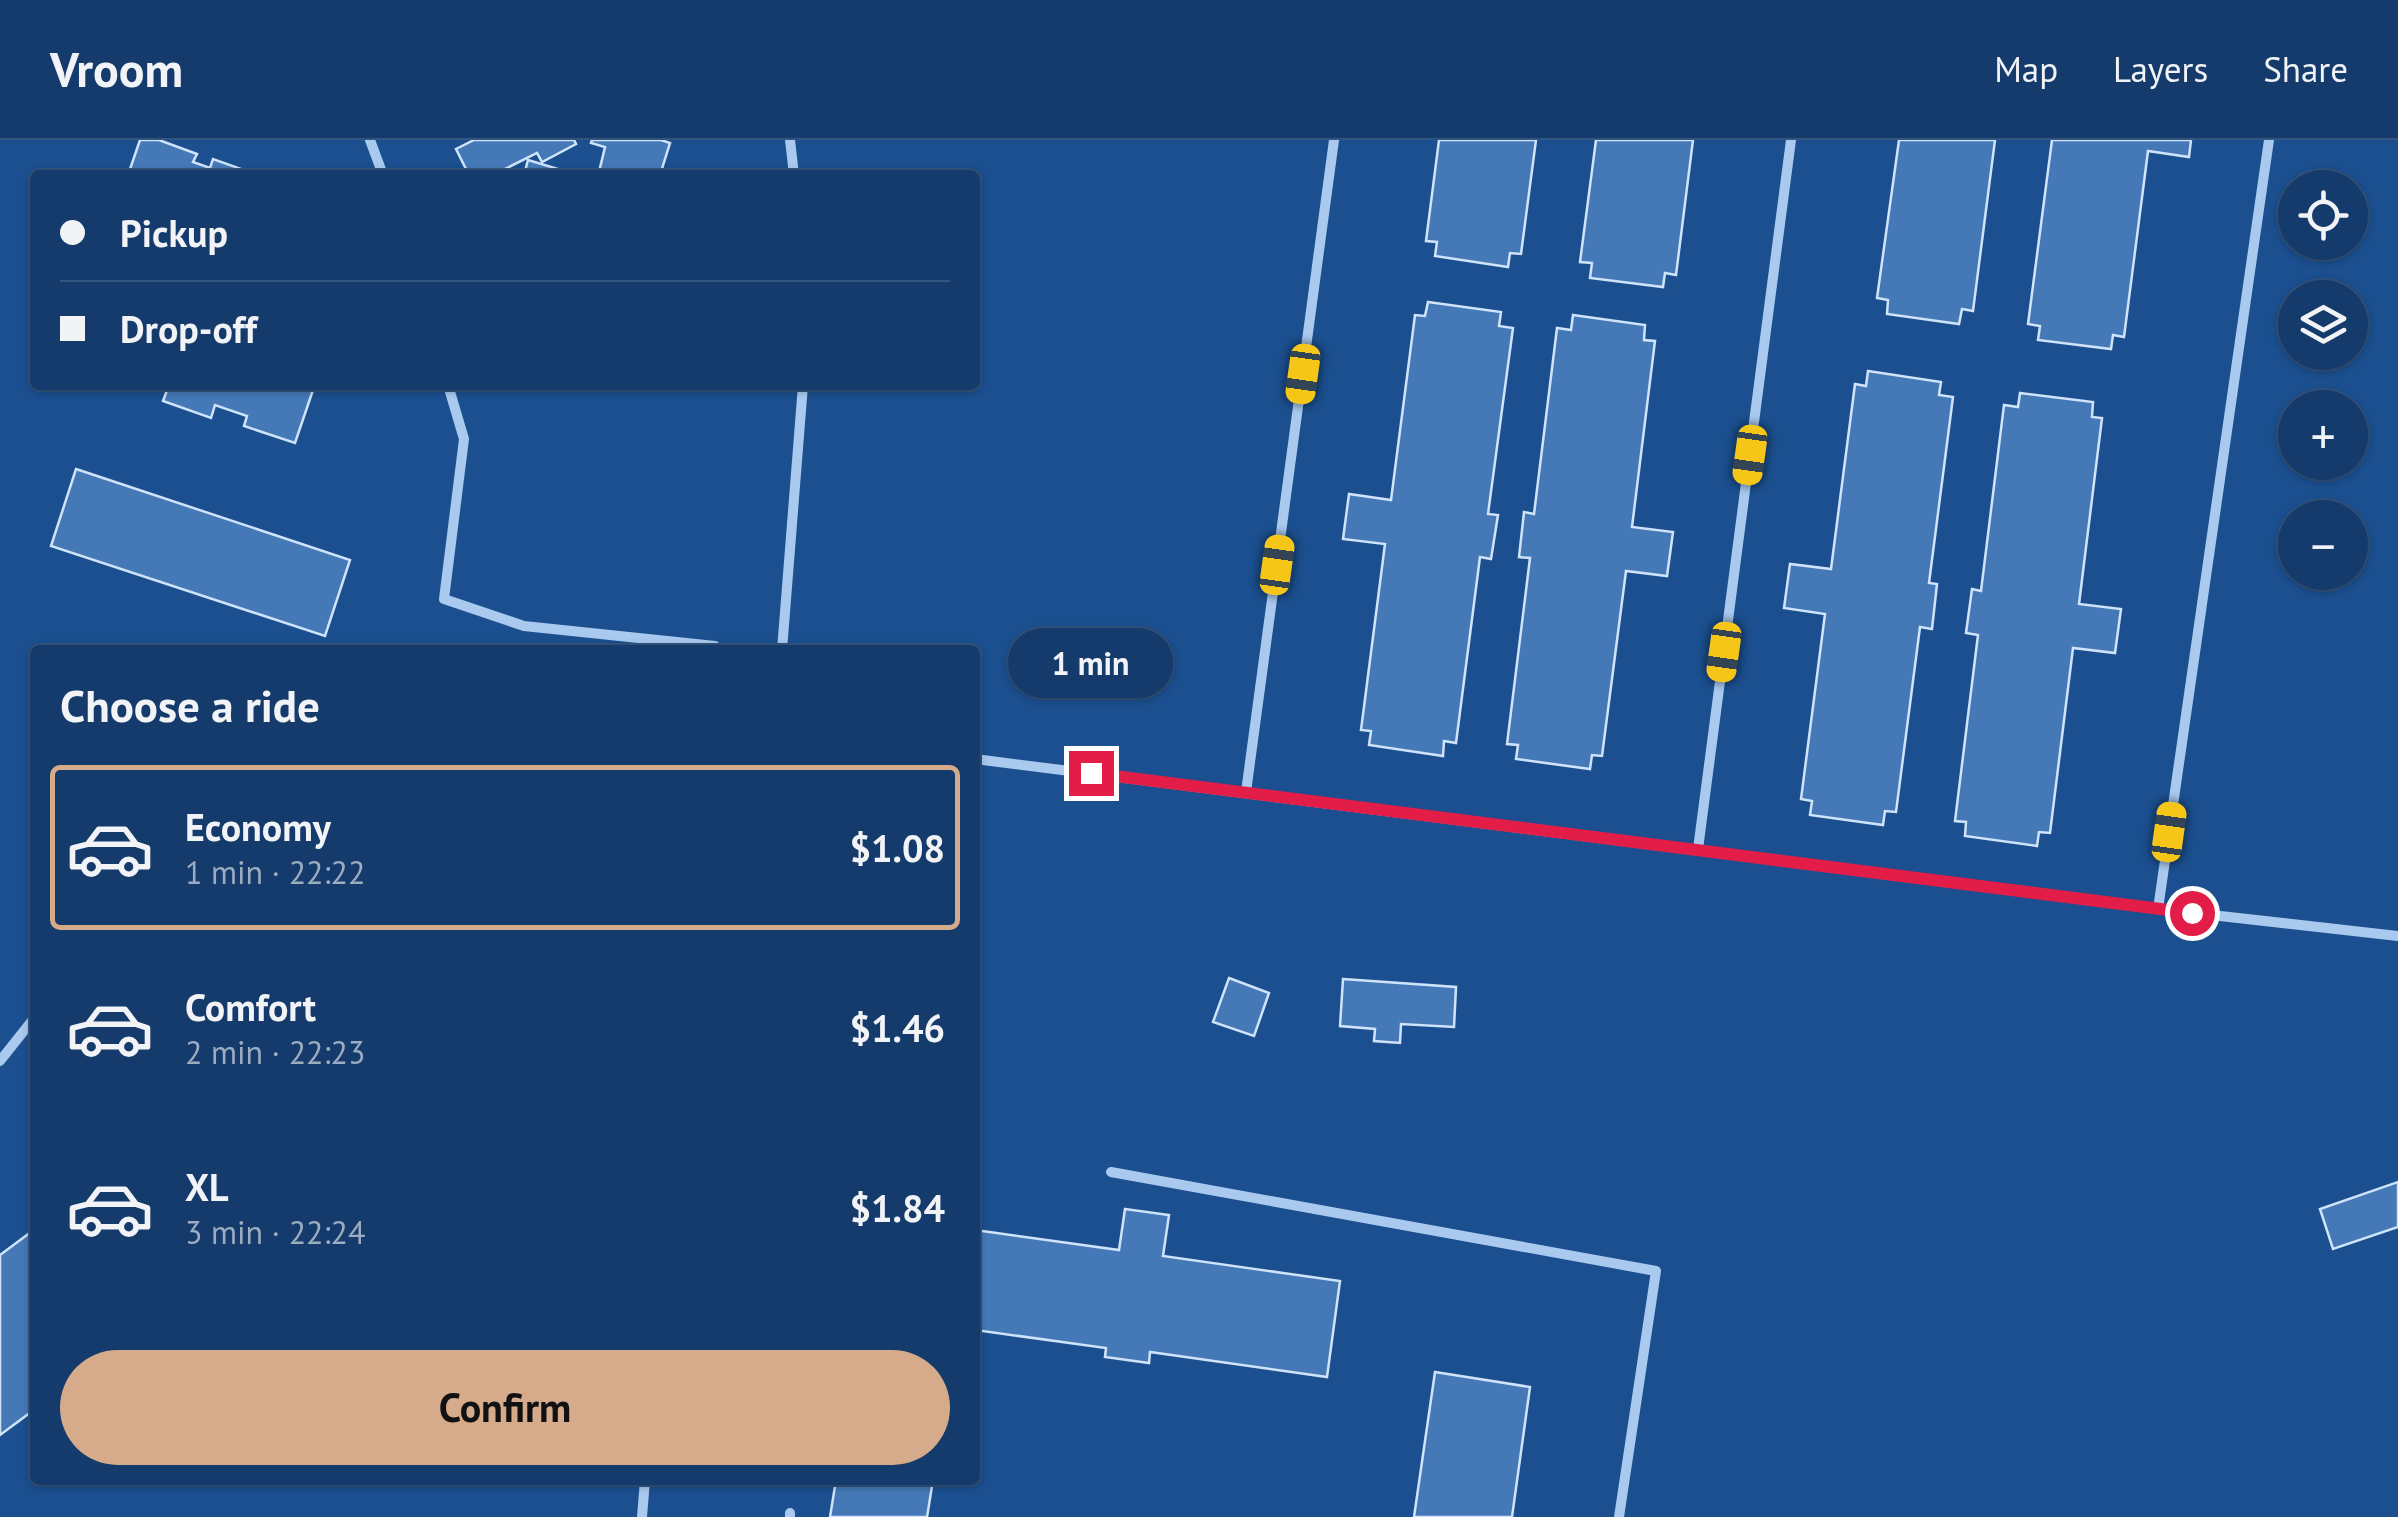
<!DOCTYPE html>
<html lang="en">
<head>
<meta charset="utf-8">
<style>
	body { margin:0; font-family:"PT Sans",sans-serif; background:#214673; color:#f1f3f6; height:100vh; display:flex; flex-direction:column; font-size:38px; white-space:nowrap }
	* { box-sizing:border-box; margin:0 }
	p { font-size:32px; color:#9dadc1 }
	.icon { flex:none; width:55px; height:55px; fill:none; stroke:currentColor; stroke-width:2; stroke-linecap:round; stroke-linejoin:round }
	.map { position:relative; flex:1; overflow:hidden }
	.side { position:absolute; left:30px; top:505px; width:950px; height:840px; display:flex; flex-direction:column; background:#143b6b; border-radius:10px; box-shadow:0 2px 8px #0004,0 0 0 2px #33557e }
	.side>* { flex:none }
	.guide { position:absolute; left:30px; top:30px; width:950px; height:220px; border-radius:10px; box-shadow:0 2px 8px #0004,0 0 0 2px #33557e; display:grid; align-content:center; height:220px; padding:0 30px; background:#143b6b }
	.buttons { position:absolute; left:2278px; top:30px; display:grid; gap:20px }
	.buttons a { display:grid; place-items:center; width:90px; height:90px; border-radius:50%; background:#143b6b; box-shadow:0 2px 8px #0004,0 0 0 2px #33557e; font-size:50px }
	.end { position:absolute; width:45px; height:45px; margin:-22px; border:12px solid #e11d48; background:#fff; box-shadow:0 0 0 5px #fff }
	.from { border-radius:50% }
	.bubble { position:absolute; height:70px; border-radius:35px; background:#143b6b; box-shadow:0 2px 8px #0004,0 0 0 2px #33557e; font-size:32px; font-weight:800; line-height:70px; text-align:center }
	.car { position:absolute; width:30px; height:60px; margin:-30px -15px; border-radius:12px; box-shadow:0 0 8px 2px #0007; background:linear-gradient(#f5c518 24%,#345 0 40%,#f5c518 0 76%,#345 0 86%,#f5c518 0) }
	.guide b { display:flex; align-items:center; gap:35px; height:95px; font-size:38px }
	.guide b+b { border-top:2px solid #33557e }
	.guide i { width:25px; height:25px; background:#f1f3f6 }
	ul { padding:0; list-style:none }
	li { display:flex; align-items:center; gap:30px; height:165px; margin:0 20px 15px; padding:0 10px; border:5px solid transparent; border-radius:10px }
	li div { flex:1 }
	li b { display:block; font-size:38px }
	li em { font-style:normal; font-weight:800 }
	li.selected { border-color:#d6ab8b }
	li>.icon { width:90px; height:90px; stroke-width:1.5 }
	h2 { padding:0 30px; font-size:45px; line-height:120px }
	.cta { display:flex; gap:20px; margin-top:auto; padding:20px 30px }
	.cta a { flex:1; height:115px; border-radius:60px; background:#d6ab8b; color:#111; font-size:40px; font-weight:800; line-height:115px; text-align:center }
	header { display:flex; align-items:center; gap:60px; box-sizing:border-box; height:140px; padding:0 50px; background:#143b6b; border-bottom:2px solid #33557e }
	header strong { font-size:48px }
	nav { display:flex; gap:55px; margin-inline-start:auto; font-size:35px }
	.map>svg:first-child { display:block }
	.building { fill:#4478b7; stroke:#cfe3fa; stroke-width:2.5 }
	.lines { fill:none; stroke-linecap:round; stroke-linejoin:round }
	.minor { stroke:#a9c9ee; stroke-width:10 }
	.route { stroke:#e11d48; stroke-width:12 }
</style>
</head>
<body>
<header>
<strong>Vroom</strong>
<nav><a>Map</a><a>Layers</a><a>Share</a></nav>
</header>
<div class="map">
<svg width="2398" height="1377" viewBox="0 0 2398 1377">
	<rect width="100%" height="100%" fill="#1b4f8f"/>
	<g class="building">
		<polygon points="140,0 159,0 197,14 193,22 210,28 213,19 258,35 128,35"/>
		<polygon points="474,0 574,0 576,4 542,22 537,13 493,35 469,35 456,9"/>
		<polygon points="592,0 661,0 670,3 660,35 608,35 599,32 605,7 591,3"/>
		<polygon points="1439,0 1536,0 1521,114 1510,113 1508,127 1435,116 1437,102 1426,101"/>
		<polygon points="1596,0 1693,0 1676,135 1665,133 1663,147 1590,138 1592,123 1580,122"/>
		<polygon points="1899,0 1995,0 1973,171 1962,169 1959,184 1887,174 1888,160 1877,158"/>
		<polygon points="2052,0 2191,0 2189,17 2148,11 2124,197 2113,195 2111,209 2038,200 2040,186 2028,184"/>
		<polygon points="528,20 568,32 567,35 524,35"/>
		<polygon points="1428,162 1501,172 1499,186 1513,188 1488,374 1498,375 1491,419 1480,417 1456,603 1444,601 1443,616 1369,605 1371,591 1361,590 1385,404 1343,399 1349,354 1391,360 1415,175 1425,176"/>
		<polygon points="1573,175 1645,185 1644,200 1655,201 1632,387 1673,392 1667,436 1626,431 1602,616 1592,615 1590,629 1516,619 1518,605 1507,604 1530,418 1519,417 1524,372 1534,374 1557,188 1571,190"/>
		<polygon points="1868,231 1941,242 1939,255 1953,257 1929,443 1937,444 1932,489 1920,487 1896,672 1885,671 1883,685 1810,675 1812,661 1801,659 1825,474 1784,468 1790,424 1831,429 1855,244 1866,246"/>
		<polygon points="169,245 305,245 313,250 295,303 244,286 247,276 215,265 211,278 163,261"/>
		<polygon points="2020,253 2093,262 2092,277 2102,278 2079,464 2121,469 2115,513 2073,508 2050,693 2039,692 2037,706 1965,696 1966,682 1955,681 1978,495 1966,493 1972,449 1981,451 2004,265 2018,267"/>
		<polygon points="76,329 350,420 325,496 51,406"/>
		<polygon points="1229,838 1269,853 1254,896 1213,882"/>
		<polygon points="1343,839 1456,847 1454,887 1401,884 1400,903 1374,901 1375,889 1340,886"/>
		<polygon points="2398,1042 2398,1087 2333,1109 2320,1069"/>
		<polygon points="1125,1069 1169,1075 1163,1116 1340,1141 1327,1237 1150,1212 1149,1223 1105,1217 1106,1208 975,1190 975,1090 1119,1110"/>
		<polygon points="35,1089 35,1269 0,1295 0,1115"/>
		<polygon points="1435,1232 1530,1247 1512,1377 1414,1377"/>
		<polygon points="836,1340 933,1340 927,1377 830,1377"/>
	</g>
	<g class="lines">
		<g class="minor">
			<polyline points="370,0 383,35"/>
			<polyline points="790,0 794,35"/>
			<polyline points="2269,0 2158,769 2398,796"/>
			<polyline points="448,245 464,299 444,459 524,486 715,506"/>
			<polyline points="782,510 803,245"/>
			<polyline points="975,619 2158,769"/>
			<polyline points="1246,652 1334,0"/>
			<polyline points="1698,709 1791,0"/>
			<polyline points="0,921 35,877"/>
			<polyline points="1111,1032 1656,1131 1619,1377"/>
			<polyline points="642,1377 645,1340"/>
			<polyline points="790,1377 790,1373"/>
		</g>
	</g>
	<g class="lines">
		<polyline class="route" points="1091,633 2192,773"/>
	</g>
</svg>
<div class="buttons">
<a><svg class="icon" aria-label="locate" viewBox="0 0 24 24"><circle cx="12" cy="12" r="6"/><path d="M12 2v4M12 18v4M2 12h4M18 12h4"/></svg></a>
<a><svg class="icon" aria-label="layers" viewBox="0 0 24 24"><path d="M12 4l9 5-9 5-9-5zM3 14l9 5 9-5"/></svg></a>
<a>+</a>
<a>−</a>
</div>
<i class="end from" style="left:2192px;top:773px"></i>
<i class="end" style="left:1091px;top:633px"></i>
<div class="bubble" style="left:1008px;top:488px;width:165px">1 min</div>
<i class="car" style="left:1303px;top:234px;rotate:188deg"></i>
<i class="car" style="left:1750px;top:315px;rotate:188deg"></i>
<i class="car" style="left:1277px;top:425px;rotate:8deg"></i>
<i class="car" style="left:1724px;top:512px;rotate:188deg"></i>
<i class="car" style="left:2169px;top:692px;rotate:8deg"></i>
<div class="guide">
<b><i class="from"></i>Pickup</b>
<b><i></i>Drop-off</b>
</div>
<section class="side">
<h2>Choose a ride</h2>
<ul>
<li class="selected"><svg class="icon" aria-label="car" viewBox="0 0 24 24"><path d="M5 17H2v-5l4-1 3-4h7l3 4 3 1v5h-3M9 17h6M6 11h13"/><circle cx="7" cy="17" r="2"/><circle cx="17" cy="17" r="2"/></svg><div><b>Economy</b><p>1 min · 22:22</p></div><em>$1.08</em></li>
<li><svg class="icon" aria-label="car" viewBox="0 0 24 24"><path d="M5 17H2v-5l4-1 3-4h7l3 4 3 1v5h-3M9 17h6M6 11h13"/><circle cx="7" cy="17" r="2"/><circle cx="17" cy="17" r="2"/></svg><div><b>Comfort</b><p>2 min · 22:23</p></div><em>$1.46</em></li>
<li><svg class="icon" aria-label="car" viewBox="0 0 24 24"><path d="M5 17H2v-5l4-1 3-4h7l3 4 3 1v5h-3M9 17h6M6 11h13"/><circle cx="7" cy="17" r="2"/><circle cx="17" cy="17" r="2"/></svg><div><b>XL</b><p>3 min · 22:24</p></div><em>$1.84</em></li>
</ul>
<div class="cta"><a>Confirm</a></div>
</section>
</div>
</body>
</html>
